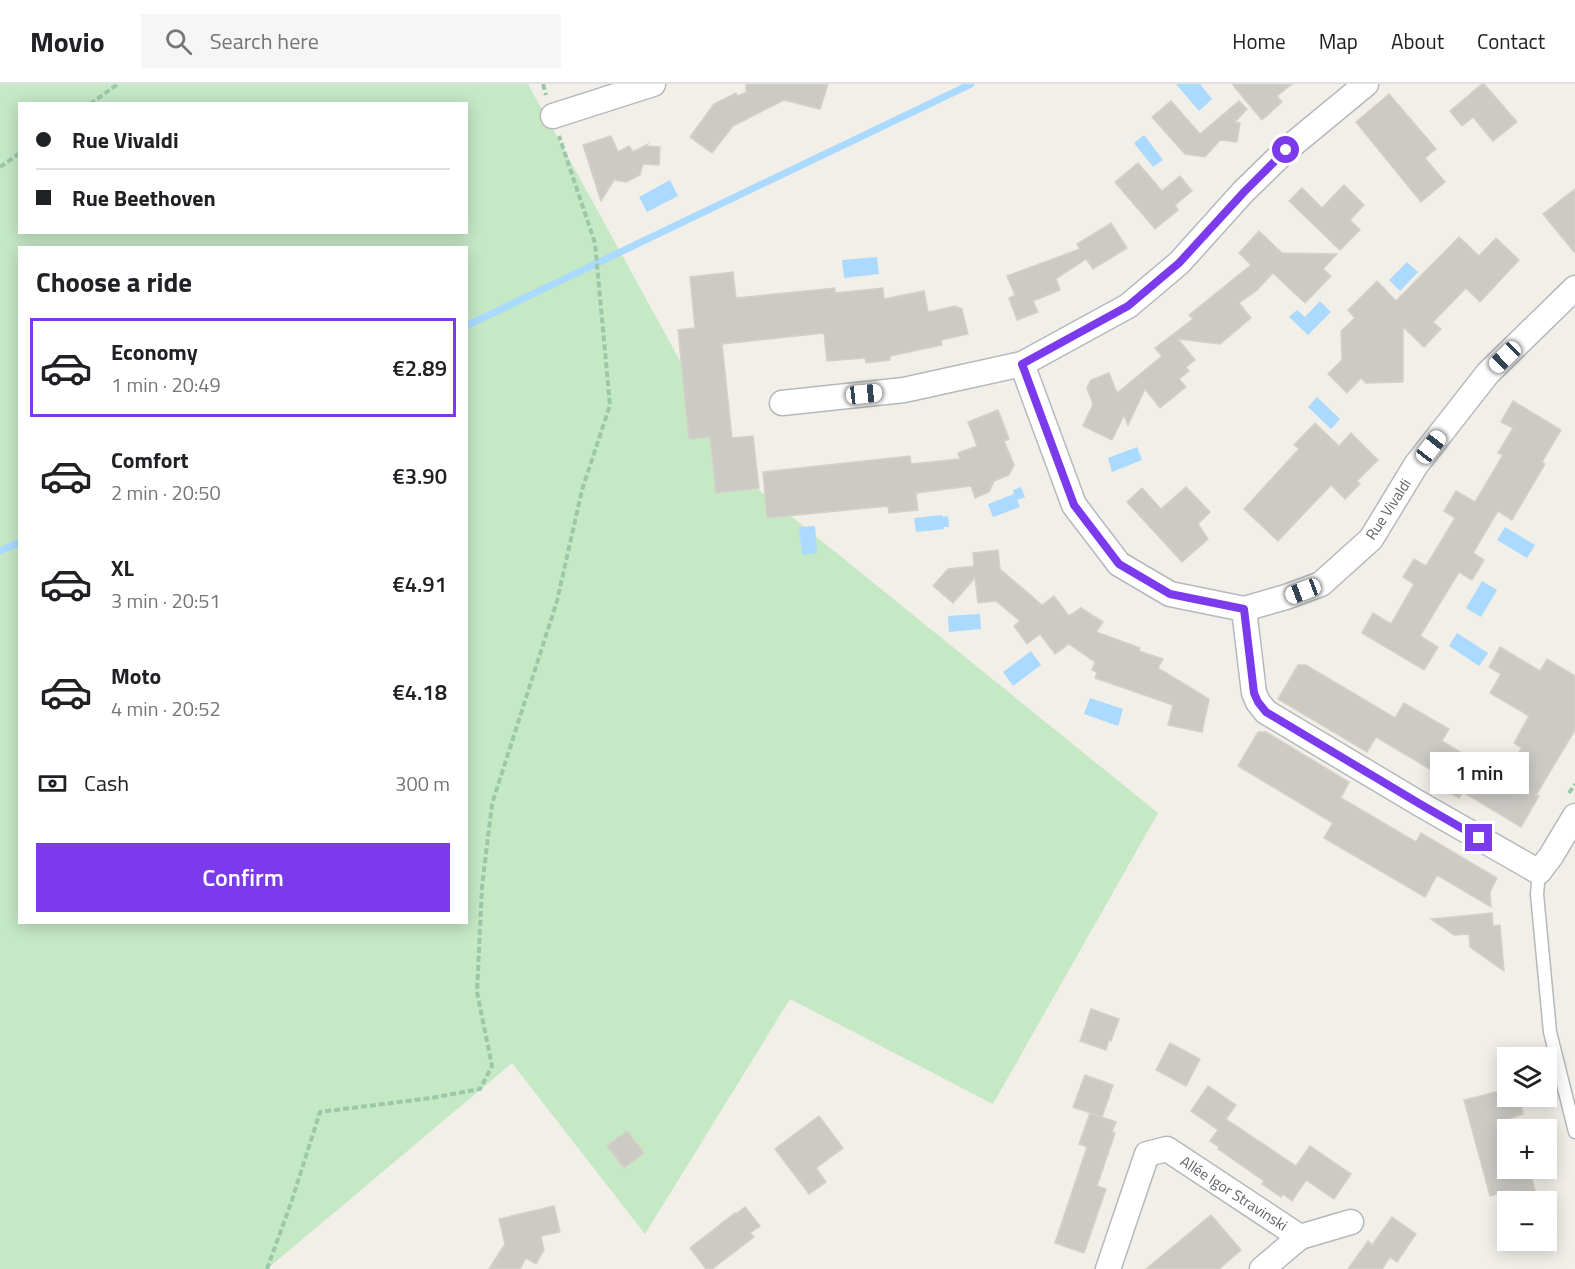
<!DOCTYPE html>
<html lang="en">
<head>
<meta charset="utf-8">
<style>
	body { margin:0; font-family:"Titillium Web",sans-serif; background:#f6f6f6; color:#202124; height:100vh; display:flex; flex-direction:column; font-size:22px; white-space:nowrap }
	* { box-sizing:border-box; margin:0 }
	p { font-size:20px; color:#757577 }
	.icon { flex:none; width:33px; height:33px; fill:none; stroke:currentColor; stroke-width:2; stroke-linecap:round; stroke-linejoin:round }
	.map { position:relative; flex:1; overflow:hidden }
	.side { position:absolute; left:18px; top:162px; width:450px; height:678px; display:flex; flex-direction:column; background:#fff; border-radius:0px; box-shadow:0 3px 15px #0003 }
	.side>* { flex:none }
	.top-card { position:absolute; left:18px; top:18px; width:450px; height:132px; border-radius:0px; box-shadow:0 3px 15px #0003; display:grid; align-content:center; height:132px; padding:0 18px; background:#fff }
	.tools { position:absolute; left:1497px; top:963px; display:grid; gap:12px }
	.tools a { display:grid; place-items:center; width:60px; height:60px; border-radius:0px; background:#fff; box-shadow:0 3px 15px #0003; font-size:30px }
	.end { position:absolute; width:27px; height:27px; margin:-14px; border:8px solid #7c3aed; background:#fff; box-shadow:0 0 0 3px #fff }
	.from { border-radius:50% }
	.bubble { position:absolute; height:42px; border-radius:0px; background:#fff; box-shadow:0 3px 15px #0003; font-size:20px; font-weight:600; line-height:42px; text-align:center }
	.car { position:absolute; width:18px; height:36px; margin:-18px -9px; border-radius:8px; box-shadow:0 0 4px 2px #0007; background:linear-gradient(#fff 24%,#345 0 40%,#fff 0 76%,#345 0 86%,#fff 0) }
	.top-card b { display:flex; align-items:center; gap:21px; height:57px; font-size:22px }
	.top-card b+b { border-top:2px solid #e0e0e0 }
	.top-card i { width:15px; height:15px; background:#202124 }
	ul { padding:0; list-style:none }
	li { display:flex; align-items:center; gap:18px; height:99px; margin:0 12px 9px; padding:0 6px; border:3px solid transparent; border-radius:0px }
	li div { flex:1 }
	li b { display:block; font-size:22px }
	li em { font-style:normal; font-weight:600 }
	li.selected { border-color:#7c3aed }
	li>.icon { width:54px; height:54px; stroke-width:1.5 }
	h2 { padding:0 18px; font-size:27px; line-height:72px }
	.pay { display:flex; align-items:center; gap:15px; height:66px; padding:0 18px; font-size:22px }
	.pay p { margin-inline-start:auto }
	.action { display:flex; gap:12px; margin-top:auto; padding:12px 18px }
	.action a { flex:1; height:69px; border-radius:0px; background:#7c3aed; color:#fff; font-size:24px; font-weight:600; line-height:69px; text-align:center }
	header { display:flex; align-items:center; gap:36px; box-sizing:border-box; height:84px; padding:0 30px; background:#fff; border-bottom:2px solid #e0e0e0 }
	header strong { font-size:28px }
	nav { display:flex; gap:33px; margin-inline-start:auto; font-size:21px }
	.search { width:420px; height:54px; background:#f6f6f6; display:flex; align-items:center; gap:15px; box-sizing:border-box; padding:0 21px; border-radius:0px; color:#757577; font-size:22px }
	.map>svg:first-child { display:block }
	.green { fill:#c5e8c5; fill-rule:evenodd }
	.water { fill:#aadaff }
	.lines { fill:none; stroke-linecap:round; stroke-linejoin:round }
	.stream { stroke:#aadaff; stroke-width:7 }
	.building { fill:#cccac5; stroke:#d6d1c6; stroke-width:1.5 }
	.lane-casing { stroke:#b5b8bc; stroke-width:15 }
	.street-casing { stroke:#b5b8bc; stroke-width:27 }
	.path { stroke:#9cc7a9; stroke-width:4; stroke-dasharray:6 3; stroke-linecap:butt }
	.lane { stroke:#fff; stroke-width:12 }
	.street { stroke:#fff; stroke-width:24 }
	.route { stroke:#7c3aed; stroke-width:8 }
	.labels { text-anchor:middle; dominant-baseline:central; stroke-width:5; stroke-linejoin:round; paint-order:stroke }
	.street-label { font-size:15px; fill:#5f6368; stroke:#fff }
</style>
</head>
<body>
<header>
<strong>Movio</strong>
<div class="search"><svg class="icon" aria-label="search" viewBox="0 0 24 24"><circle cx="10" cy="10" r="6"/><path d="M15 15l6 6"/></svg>Search here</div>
<nav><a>Home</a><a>Map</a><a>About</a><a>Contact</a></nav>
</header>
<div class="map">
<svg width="1575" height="1185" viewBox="0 0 1575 1185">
	<rect width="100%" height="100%" fill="#f1efe8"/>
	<path class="green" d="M0,0H528L745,395L1158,729L993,1020L790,915L645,1150L512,979L267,1185H0ZM20,20H466V148H20ZM20,164H466V838H20Z"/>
	<g class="water">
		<polygon points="1176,0 1200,0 1212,15 1199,27"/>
		<polygon points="1144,51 1163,76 1153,83 1134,59"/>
		<polygon points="670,96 678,112 647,128 639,113"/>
		<polygon points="877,173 879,190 844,194 842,176"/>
		<polygon points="1407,178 1418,188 1400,207 1389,196"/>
		<polygon points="1320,217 1331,228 1308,251 1289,233 1297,226 1305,233"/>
		<polygon points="1317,313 1340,335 1331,345 1308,323"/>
		<polygon points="1137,363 1142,376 1112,388 1108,374"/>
		<polygon points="1021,403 1025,413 1017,416 1020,423 993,433 988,420 1014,410 1013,406"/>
		<polygon points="942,431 943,433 948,432 949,443 944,443 944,445 916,448 914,434"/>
		<polygon points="815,442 817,469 802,471 799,443"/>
		<polygon points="1505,443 1535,461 1527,474 1497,456"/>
		<polygon points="1482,497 1497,506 1481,533 1466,524"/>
		<polygon points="980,530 981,545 949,548 948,532"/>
		<polygon points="1457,549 1488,569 1479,582 1449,562"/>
		<polygon points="1031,567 1041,581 1013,602 1003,588"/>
		<polygon points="1090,614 1123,625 1118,642 1084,630"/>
	</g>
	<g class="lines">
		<g class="stream">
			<polyline points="466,242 971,0"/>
			<polyline points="0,467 20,458"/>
		</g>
	</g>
	<g class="building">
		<polygon points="746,0 828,0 820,25 784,16 733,42 712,69 690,53 714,20 736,9 737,12 747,8 746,7"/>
		<polygon points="1232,0 1292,0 1277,12 1282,18 1262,36"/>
		<polygon points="1482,0 1484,0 1517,38 1493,57 1473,33 1462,42 1450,27"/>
		<polygon points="1389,10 1436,65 1425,74 1445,98 1421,118 1356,38"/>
		<polygon points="1171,17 1200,50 1239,17 1247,25 1235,38 1240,39 1237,58 1220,56 1205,73 1185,70 1152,33"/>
		<polygon points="611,52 618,68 629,62 633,68 648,60 647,62 660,63 659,81 643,80 640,91 626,98 614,96 601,117 583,61"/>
		<polygon points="1138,79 1162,107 1180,92 1192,107 1175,121 1178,126 1155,145 1115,98"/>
		<polygon points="1344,101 1364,121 1350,136 1360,146 1340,166 1289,117 1302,104 1322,124"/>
		<polygon points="1575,105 1575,169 1543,130"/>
		<polygon points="1111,139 1127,164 1093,185 1086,175 1056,195 1060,206 1033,217 1038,228 1017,236 1009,214 1015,211 1007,192 1080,165 1077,160"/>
		<polygon points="1259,147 1282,169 1337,170 1323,185 1331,192 1305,219 1273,189 1256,207 1239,219 1251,234 1220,260 1178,255 1195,276 1186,283 1189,287 1179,295 1186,303 1160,324 1145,305 1128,341 1124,331 1112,356 1083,342 1093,320 1087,304 1091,296 1109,289 1117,309 1162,272 1155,264 1193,235 1189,231 1251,181 1239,169"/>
		<polygon points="1459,153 1479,172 1496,154 1519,176 1480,218 1466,204 1433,238 1441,245 1424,263 1403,243 1403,298 1366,299 1361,294 1347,309 1328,290 1342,276 1341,247 1355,234 1348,226 1377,197 1396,217"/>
		<polygon points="733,188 736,214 835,204 835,209 883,204 884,215 924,207 928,228 955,222 962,225 968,250 941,256 942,261 890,272 890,276 866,279 865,274 827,277 824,249 722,260 732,354 753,352 759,404 716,409 710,353 689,355 678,246 695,244 690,193"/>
		<polygon points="1513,317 1561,346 1542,378 1545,380 1512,436 1498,427 1473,469 1484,476 1472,496 1459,488 1420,552 1438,563 1424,586 1362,549 1373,529 1391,540 1414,500 1403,493 1414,475 1426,482 1455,434 1444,427 1456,407 1475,418 1503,371 1498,369 1513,344 1501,338"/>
		<polygon points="998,326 1009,355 1004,357 1014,381 1009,391 994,397 989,408 975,414 971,402 916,409 918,426 889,429 888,422 767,434 763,388 910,372 911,380 960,375 958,369 977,362 968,338"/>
		<polygon points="1315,339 1339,362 1351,349 1378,376 1357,397 1360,400 1345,415 1331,401 1278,457 1244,425 1299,365 1294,361"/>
		<polygon points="1186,403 1210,428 1198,440 1208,455 1182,478 1127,418 1142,404 1161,425"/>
		<polygon points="998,466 1000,485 1042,521 1054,512 1069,532 1081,524 1103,538 1096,548 1140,564 1139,567 1163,575 1158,584 1209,615 1202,648 1168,641 1173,621 1095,594 1097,588 1092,586 1095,578 1069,560 1055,570 1040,550 1027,560 1014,542 1020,537 996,517 978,519 975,494 953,519 933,502 948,485 974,482 973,469"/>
		<polygon points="1500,563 1540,587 1547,575 1575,592 1575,646 1536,711 1539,712 1521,743 1463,708 1459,714 1440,703 1445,694 1376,653 1367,668 1278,615 1298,581 1306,581 1395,634 1404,619 1449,645 1442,657 1501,693 1522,664 1514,659 1529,632 1490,609 1501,590 1489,583"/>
		<polygon points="1258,648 1266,648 1349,698 1341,714 1416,758 1421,749 1497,794 1490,808 1491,823 1437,791 1425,813 1324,754 1333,739 1238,682"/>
		<polygon points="1492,829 1493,842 1500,841 1504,887 1470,863 1469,850 1454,851 1431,835"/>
		<polygon points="1091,925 1119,935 1111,957 1109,956 1106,966 1080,957"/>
		<polygon points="1170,959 1200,975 1186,1002 1156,986"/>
		<polygon points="1085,991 1113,1001 1102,1033 1073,1023"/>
		<polygon points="1208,1002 1236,1021 1226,1035 1296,1082 1310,1062 1351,1090 1334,1115 1306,1096 1292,1117 1283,1110 1281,1113 1262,1100 1264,1097 1218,1065 1219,1063 1210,1057 1218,1046 1191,1027"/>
		<polygon points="1508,1005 1508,1012 1519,1012 1523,1030 1508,1035 1508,1084 1529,1084 1538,1118 1514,1118 1511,1106 1490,1112 1464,1016"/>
		<polygon points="1090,1029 1116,1038 1112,1048 1115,1049 1097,1102 1106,1105 1084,1169 1055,1159 1087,1063 1079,1060"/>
		<polygon points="819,1032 843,1064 816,1084 826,1098 809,1110 775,1065"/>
		<polygon points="627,1047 644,1069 624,1084 607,1062"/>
		<polygon points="554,1122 560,1148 541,1152 544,1166 536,1180 526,1174 520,1185 489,1185 505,1160 499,1135"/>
		<polygon points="745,1123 760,1142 750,1149 754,1153 712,1185 706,1185 690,1164 735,1129 736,1130"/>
		<polygon points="1211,1131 1241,1166 1219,1185 1146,1185"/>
		<polygon points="1392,1133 1416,1150 1397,1178 1390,1173 1382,1185 1348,1185 1368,1157 1372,1161"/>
	</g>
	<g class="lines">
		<g class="lane-casing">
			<polyline id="lane" points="1539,788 1537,810 1550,948 1575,1048"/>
		</g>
		<g class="street-casing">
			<g id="street">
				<polyline points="553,32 653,0"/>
				<polyline points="1022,280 1074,421 1119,480 1170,510 1244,525 1286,513 1321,500 1371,455 1416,381 1488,289 1575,204"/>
				<polyline points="782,319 904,306 1022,280 1128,222 1179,179 1243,108 1286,66 1366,0"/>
				<polyline points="1244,525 1254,609 1258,618 1266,628 1420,720 1539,788 1551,772 1575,732"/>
				<polyline points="1300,1153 1351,1138"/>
				<polyline points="1108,1185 1147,1070 1167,1065 1300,1153 1262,1185"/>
			</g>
		</g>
		<g class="path">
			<polyline points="543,0 546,11"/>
			<polyline points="90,20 118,0"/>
			<polyline points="0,83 20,69"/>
			<polyline points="1569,709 1575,700"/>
			<polyline points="267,1185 291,1119 320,1028 431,1014 480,1005 492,982 477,908 482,803 492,720 557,517 582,406 610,321 595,159 559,52"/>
		</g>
		<use href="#lane" class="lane"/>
		<use href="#street" class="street"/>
	</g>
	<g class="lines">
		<polyline class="route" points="1286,66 1244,108 1179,179 1128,222 1022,280 1074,421 1119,480 1170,510 1244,525 1254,609 1258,618 1266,628 1420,720 1479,754"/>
	</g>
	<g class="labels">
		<g class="street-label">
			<text transform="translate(1388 425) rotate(-57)">Rue Vivaldi</text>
			<text transform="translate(1234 1109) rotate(33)">Allée Igor Stravinski</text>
		</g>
	</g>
</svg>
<div class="tools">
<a><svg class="icon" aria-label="layers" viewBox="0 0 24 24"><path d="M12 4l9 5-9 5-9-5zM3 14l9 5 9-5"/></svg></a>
<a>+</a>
<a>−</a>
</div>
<i class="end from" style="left:1286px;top:66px"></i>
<i class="end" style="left:1479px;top:754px"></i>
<div class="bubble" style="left:1430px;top:668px;width:99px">1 min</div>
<i class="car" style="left:1505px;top:273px;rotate:226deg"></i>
<i class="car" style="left:864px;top:310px;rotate:84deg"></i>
<i class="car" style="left:1431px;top:363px;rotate:38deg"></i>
<i class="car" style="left:1303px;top:507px;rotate:249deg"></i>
<div class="top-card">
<b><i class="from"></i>Rue Vivaldi</b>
<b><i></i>Rue Beethoven</b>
</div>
<section class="side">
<h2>Choose a ride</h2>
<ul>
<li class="selected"><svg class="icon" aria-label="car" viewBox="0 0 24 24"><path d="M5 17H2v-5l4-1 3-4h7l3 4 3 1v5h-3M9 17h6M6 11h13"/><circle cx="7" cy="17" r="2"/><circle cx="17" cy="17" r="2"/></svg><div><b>Economy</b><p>1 min · 20:49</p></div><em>€2.89</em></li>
<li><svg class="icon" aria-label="car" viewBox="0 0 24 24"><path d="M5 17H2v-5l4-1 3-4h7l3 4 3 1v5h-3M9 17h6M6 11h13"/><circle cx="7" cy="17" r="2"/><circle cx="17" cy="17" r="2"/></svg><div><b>Comfort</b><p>2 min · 20:50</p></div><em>€3.90</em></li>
<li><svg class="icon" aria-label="car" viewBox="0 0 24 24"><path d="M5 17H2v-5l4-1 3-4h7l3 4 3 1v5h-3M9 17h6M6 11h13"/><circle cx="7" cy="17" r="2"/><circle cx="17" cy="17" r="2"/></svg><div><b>XL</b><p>3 min · 20:51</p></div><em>€4.91</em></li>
<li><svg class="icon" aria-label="car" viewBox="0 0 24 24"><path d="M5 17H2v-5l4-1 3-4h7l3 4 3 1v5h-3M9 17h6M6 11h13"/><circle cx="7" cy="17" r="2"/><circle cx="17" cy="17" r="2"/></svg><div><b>Moto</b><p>4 min · 20:52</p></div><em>€4.18</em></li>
</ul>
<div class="pay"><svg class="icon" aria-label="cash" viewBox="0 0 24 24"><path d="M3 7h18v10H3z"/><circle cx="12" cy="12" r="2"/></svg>Cash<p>300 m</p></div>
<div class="action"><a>Confirm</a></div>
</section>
</div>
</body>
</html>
